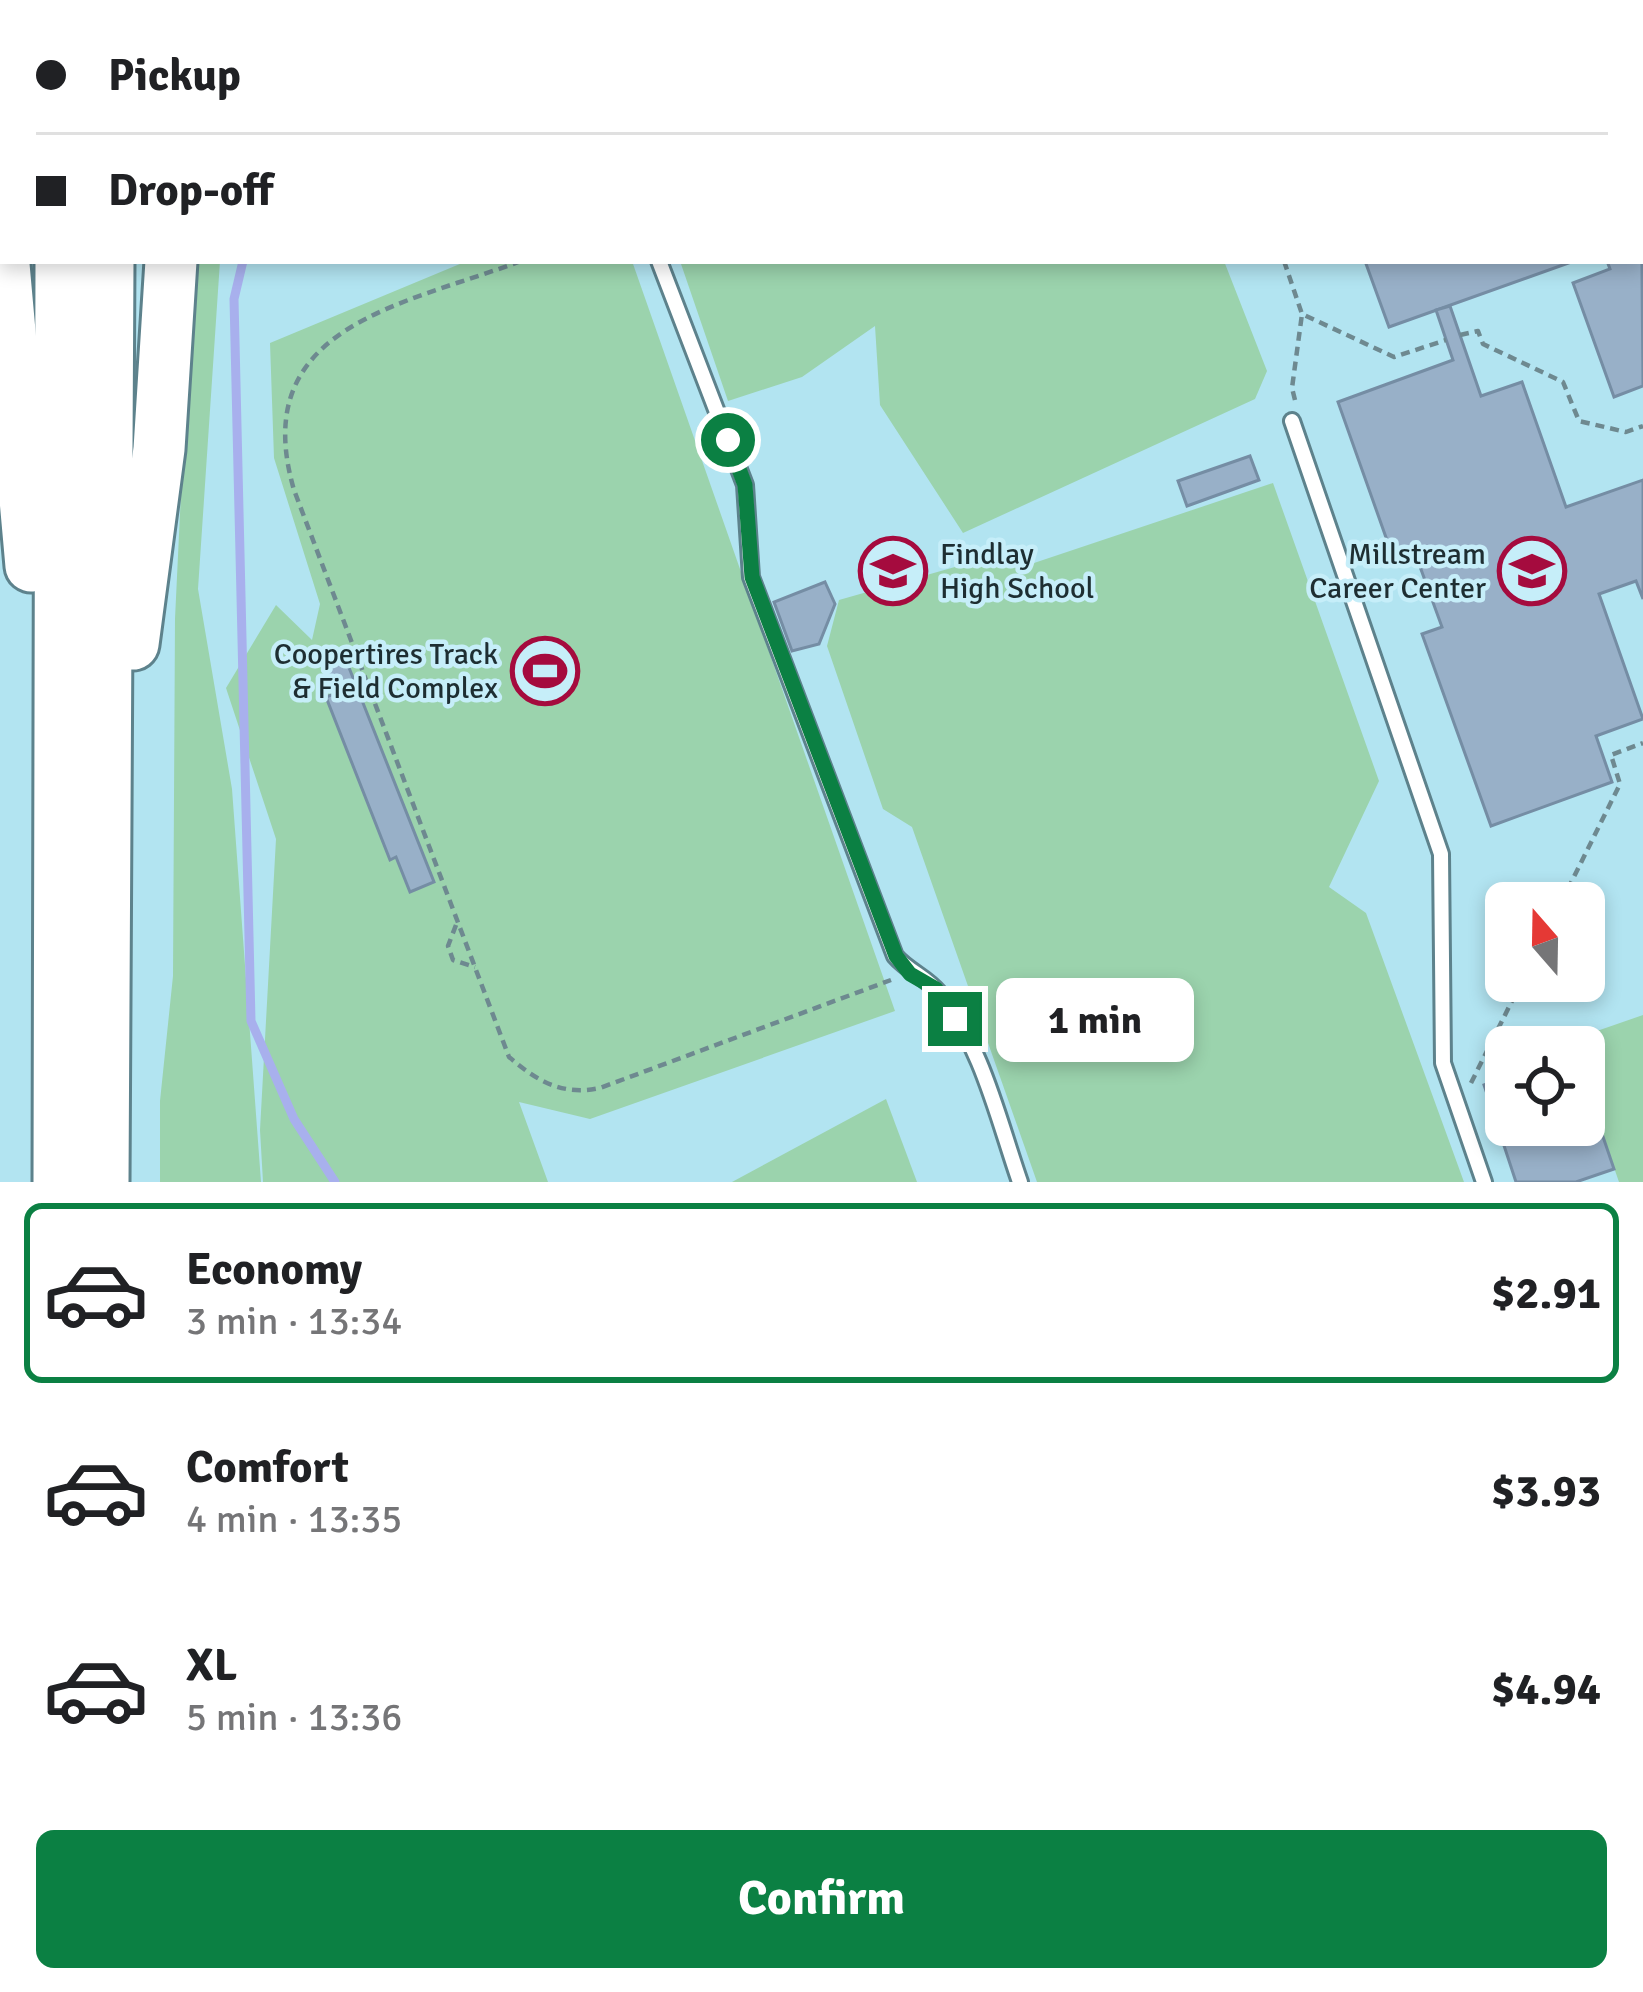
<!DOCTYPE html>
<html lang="en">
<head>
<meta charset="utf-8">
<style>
	body { margin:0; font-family:Signika,sans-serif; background:#f2f2f2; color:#202124; height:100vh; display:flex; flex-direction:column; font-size:45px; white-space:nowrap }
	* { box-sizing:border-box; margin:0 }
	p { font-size:39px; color:#757577 }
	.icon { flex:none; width:66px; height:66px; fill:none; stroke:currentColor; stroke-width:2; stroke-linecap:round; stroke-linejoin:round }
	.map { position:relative; height:1182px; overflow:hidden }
	.drawer { display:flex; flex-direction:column; background:#fff; flex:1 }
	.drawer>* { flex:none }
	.banner { position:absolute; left:0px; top:0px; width:1644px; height:264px; box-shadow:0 6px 18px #0003; display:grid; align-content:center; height:264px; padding:0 36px; background:#fff }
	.needle { width:78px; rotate:340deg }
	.buttons { position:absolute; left:1485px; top:882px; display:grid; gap:24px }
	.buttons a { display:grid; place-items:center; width:120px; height:120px; border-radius:18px; background:#fff; box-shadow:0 6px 18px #0003; font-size:60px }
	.end { position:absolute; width:54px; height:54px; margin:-27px; border:15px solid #0b8043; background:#fff; box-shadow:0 0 0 6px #fff }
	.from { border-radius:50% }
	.bubble { position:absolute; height:84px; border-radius:18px; background:#fff; box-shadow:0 6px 18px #0003; font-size:39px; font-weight:700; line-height:84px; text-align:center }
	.banner b { display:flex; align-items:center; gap:42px; height:114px; font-size:45px }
	.banner b+b { border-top:3px solid #e0e0e0 }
	.banner i { width:30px; height:30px; background:#202124 }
	ul { padding:21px 0 0; list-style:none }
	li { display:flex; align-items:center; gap:36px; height:180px; margin:0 24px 18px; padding:0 12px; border:6px solid transparent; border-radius:18px }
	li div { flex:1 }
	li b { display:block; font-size:45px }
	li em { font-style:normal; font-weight:700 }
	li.on { border-color:#0b8043 }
	li>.icon { width:108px; height:108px; stroke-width:1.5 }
	.primary-button { display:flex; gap:24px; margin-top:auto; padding:24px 36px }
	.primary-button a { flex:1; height:138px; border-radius:18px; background:#0b8043; color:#fff; font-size:48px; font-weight:700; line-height:138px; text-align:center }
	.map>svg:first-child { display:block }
	.built { fill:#b2e4f1; fill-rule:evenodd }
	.green { fill:#9bd3ad }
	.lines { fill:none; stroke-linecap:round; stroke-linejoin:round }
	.stream { stroke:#a8b0ed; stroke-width:9 }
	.building { fill:#98b0c8; stroke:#758da4; stroke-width:3 }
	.lane-casing { stroke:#5d828c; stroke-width:20 }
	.highway-casing { stroke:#5d828c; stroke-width:57 }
	.path { stroke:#6e8990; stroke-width:4.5; stroke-dasharray:9 6; stroke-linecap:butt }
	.lane { stroke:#fff; stroke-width:14 }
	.highway { stroke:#fff; stroke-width:51 }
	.route { stroke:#0b8043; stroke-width:15 }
	.labels { text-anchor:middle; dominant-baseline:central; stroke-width:9; stroke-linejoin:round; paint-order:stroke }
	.poi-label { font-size:30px; fill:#1e2e32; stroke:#c6eef9; text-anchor:end }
</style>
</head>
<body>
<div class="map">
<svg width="1643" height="1182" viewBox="0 0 1643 1182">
	<rect width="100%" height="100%" fill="#c6eef9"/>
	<path class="built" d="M0,0H1643V1182H0ZM3,3H1641V261H3ZM1506,903H1584V981H1506ZM1506,1047H1584V1125H1506Z"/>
	<g class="green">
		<polygon points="192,261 220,261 198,589 232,789 261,1182 160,1182 160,1101 173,976 175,619"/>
		<polygon points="467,261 632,261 895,1011 590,1119 519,1102 548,1182 263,1182 260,1130 276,839 226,688 276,605 312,640 320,604 274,458 270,343"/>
		<polygon points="680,261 1224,261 1267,371 1255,399 963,533 880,405 875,326 802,377 728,401"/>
		<polygon points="1273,483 1379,781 1329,887 1366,913 1464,1182 1037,1182 912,827 883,809 827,646 839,600 1011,551 1034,563"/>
		<polygon points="1643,1015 1643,1182 1619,1182 1584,1081 1584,1047 1573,1047 1571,1040"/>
		<polygon points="886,1099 917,1182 732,1182"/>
	</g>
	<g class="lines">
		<g class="stream">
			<polyline points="274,3 274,0"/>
			<polyline points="439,3 442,0"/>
			<polyline points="243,261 234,299 251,1021 294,1119 335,1182"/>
		</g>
	</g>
	<g class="building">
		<polygon points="1100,0 1575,0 1576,3 1101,3"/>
		<polygon points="1641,158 1643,386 1614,397 1573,283 1610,269 1607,261 1641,261"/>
		<polygon points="1365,261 1574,261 1389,327"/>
		<polygon points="1450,306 1481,396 1522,382 1566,507 1643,480 1643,599 1636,581 1599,594 1643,719 1596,736 1612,782 1491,826 1422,634 1442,627 1415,553 1394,560 1338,402 1453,360 1436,310"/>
		<polygon points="1250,456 1259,480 1187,506 1178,481"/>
		<polygon points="825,582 835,604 819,644 792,651 774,602"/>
		<polygon points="342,650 434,882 410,892 396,857 390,860 326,697 334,694 320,659"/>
		<polygon points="1506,1077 1506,1125 1584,1125 1584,1081 1614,1169 1576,1182 1516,1182 1484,1085"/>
	</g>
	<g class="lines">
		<g class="lane-casing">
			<g id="lane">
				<polyline points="563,0 564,3"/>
				<polyline points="1635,0 1636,3"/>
				<polyline points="1641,16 1643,21"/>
				<path d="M659,261L745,485L751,577L895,956C908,971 927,978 938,992C982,1045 998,1119 1020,1182"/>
				<polyline points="1292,421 1441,854 1443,1063 1484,1182"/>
			</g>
		</g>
		<g class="highway-casing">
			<g id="highway">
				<polyline points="62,3 62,0"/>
				<polyline points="109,3 109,0"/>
				<polyline points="200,3 201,0"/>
				<polyline points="0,220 31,566"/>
				<polyline points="133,644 159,449 171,261"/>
				<polyline points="59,1182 61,261"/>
				<polyline points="103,1182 108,261"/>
			</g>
		</g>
		<g class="path">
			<polyline points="1092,0 1093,3"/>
			<polyline points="1419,0 1419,3"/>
			<polyline points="1604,0 1605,3"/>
			<polyline points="1028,3 1036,0"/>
			<polyline points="1641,107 1643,113"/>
			<path d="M521,261C404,305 246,326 294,490L509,1057C537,1081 562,1096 600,1088L891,980"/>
			<polyline points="1284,261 1302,314 1394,357 1446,340"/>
			<polyline points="1460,335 1478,331 1483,344 1563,382 1579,421 1626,432 1643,426"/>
			<polyline points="1295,400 1292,388 1302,314"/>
			<polyline points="1561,903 1620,784 1611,755 1643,743"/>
			<polyline points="456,925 448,946 453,960 475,967"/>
			<polyline points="1471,1083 1522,981"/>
		</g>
		<use href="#lane" class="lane"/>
		<use href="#highway" class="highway"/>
	</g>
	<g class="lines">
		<polyline class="route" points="728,440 745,485 752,577 896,956 910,974 936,989 955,1019"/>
	</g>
	<defs>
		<g id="school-ring" transform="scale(3.45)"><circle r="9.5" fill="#c6eef9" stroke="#a50b3e" stroke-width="1.5"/><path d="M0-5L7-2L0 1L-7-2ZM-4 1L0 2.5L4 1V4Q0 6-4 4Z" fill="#a50b3e"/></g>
		<g id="stadium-ring" transform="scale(3.45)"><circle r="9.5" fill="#c6eef9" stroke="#a50b3e" stroke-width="1.5"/><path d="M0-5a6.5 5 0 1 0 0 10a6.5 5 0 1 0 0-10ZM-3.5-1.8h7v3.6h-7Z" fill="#a50b3e"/></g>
	</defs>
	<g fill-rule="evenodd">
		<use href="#school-ring" x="893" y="571"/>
		<use href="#school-ring" x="1532" y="571"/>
		<use href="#stadium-ring" x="545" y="671"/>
	</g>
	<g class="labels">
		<g class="poi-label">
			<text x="940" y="554" text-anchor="start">Findlay<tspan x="940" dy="34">High School</tspan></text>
			<text x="1486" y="554">Millstream<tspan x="1486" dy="34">Career Center</tspan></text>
			<text x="498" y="654">Coopertires Track<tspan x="498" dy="34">&amp; Field Complex</tspan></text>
		</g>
	</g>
</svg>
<div class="buttons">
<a><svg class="needle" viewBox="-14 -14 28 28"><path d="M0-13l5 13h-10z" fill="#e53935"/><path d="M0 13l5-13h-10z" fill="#757577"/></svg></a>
<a><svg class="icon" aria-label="locate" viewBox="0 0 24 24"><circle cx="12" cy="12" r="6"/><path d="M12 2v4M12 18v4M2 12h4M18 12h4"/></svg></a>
</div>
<i class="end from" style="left:728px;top:440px"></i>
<i class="end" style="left:955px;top:1019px"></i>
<div class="bubble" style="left:996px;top:978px;width:198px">1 min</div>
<div class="banner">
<b><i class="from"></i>Pickup</b>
<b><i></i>Drop-off</b>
</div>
</div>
<section class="drawer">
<ul>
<li class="on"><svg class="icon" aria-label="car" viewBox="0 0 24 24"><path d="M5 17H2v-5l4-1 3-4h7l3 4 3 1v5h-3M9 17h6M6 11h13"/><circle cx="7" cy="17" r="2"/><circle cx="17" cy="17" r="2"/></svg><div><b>Economy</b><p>3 min · 13:34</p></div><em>$2.91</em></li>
<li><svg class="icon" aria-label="car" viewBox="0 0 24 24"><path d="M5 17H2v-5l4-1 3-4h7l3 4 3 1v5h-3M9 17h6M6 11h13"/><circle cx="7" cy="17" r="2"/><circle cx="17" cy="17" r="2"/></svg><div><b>Comfort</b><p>4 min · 13:35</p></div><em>$3.93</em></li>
<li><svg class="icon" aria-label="car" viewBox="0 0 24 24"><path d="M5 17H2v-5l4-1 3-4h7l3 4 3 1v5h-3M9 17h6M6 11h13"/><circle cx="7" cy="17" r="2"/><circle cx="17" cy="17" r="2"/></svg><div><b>XL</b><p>5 min · 13:36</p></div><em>$4.94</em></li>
</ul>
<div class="primary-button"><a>Confirm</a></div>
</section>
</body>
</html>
